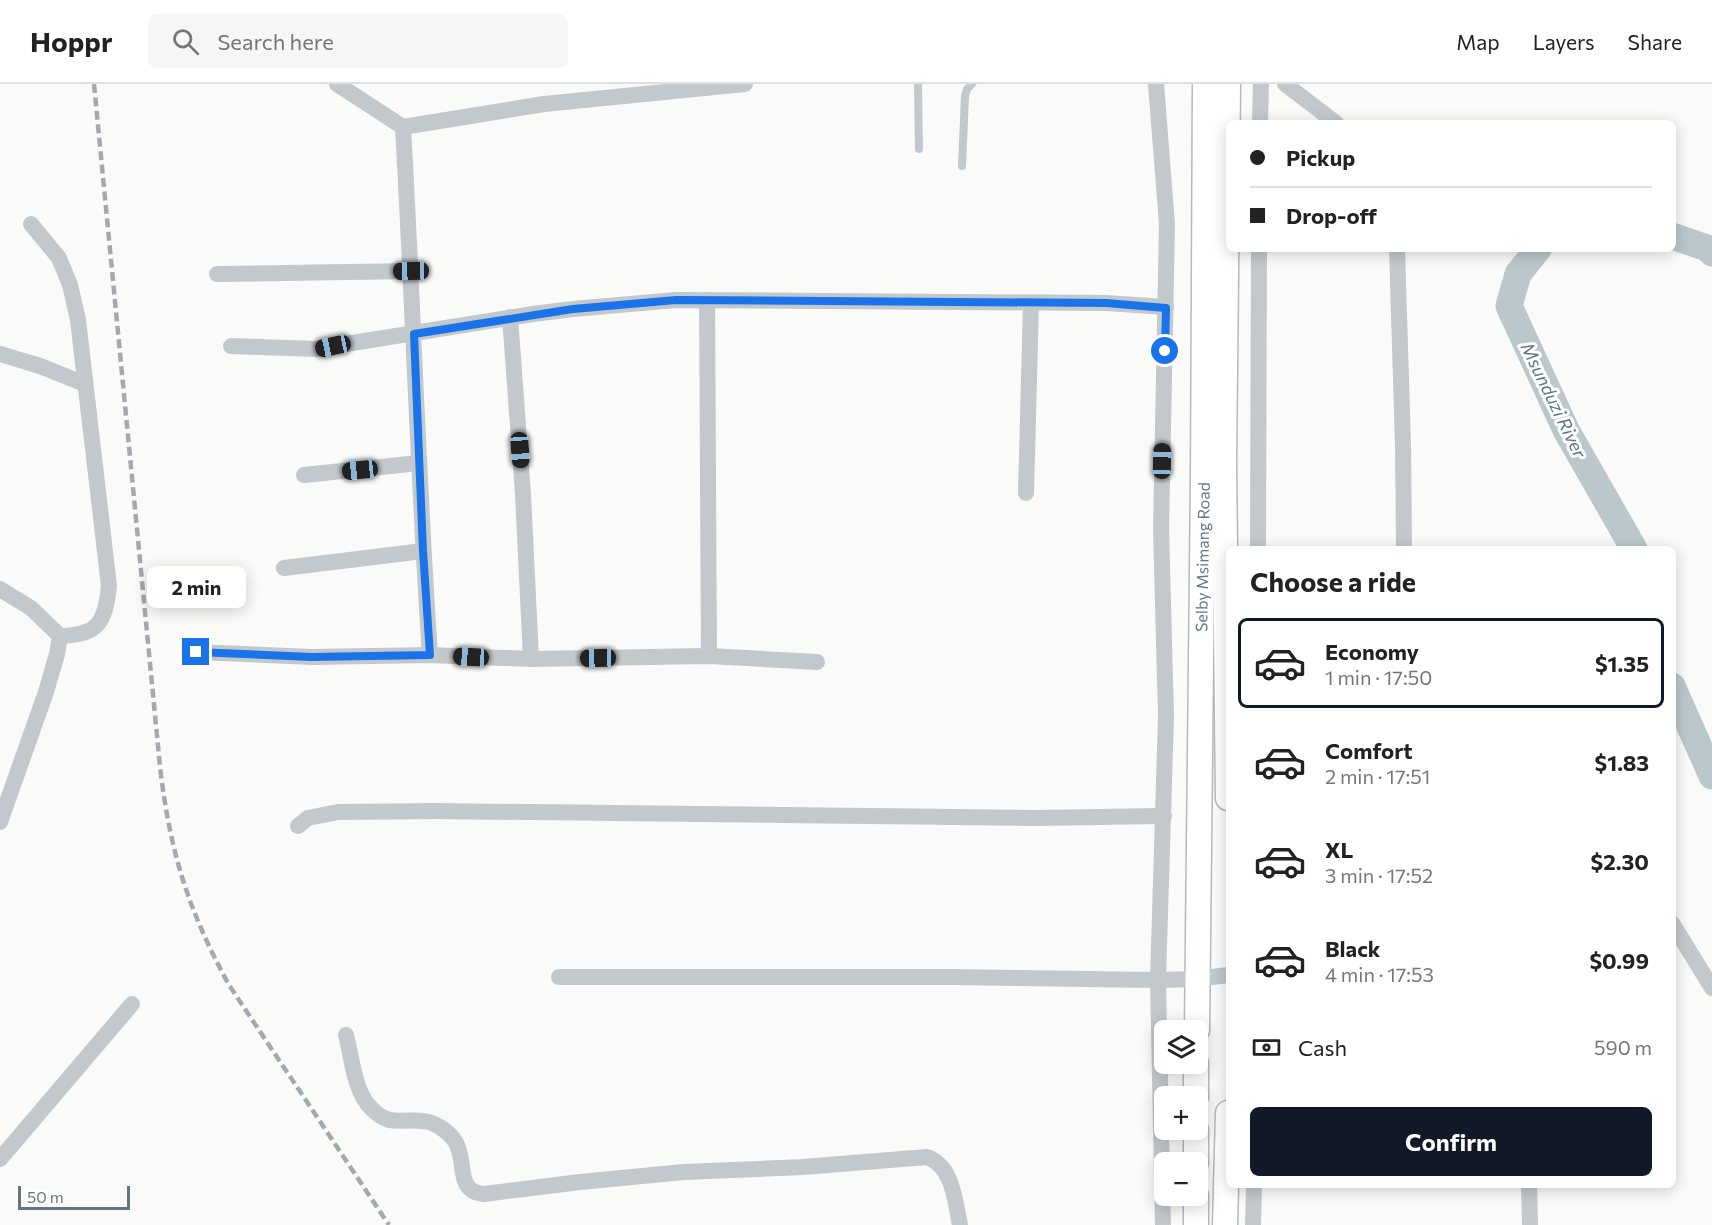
<!DOCTYPE html>
<html lang="en">
<head>
<meta charset="utf-8">
<style>
	body { margin:0; font-family:Commissioner,sans-serif; background:#f6f6f6; color:#222; height:100vh; display:flex; flex-direction:column; font-size:22px; white-space:nowrap }
	* { box-sizing:border-box; margin:0 }
	p { font-size:20px; color:#767676 }
	.icon { flex:none; width:33px; height:33px; fill:none; stroke:currentColor; stroke-width:2; stroke-linecap:round; stroke-linejoin:round }
	.map { position:relative; flex:1; overflow:hidden }
	.sheet { position:absolute; left:1226px; top:462px; width:450px; height:642px; display:flex; flex-direction:column; background:#fff; border-radius:9px; box-shadow:0 3px 15px #0003 }
	.sheet>* { flex:none }
	.guide { position:absolute; left:1226px; top:36px; width:450px; height:132px; border-radius:9px; box-shadow:0 3px 15px #0003; display:grid; align-content:center; height:132px; padding:0 24px; background:#fff }
	.controls { position:absolute; left:1154px; top:936px; display:grid; gap:12px }
	.controls a { display:grid; place-items:center; width:54px; height:54px; border-radius:9px; background:#fff; box-shadow:0 3px 15px #0003; font-size:30px }
	.scale { position:absolute; left:18px; bottom:15px; width:112px; box-sizing:border-box; padding-left:6px; border:3px solid #657683; border-top:0; font-size:16px; line-height:21px; white-space:nowrap; color:#657683; -webkit-text-stroke:4px #fff; paint-order:stroke }
	.end { position:absolute; width:27px; height:27px; margin:-14px; border:8px solid #1a73e8; background:#fff; box-shadow:0 0 0 3px #fff }
	.from { border-radius:50% }
	.bubble { position:absolute; height:42px; border-radius:9px; background:#fff; box-shadow:0 3px 15px #0003; font-size:20px; font-weight:700; line-height:42px; text-align:center }
	.car { position:absolute; width:18px; height:36px; margin:-18px -9px; border-radius:8px; box-shadow:0 0 4px 2px #0007; background:linear-gradient(#222 24%,#8ab4d8 0 40%,#222 0 76%,#8ab4d8 0 86%,#222 0) }
	.guide b { display:flex; align-items:center; gap:21px; height:57px; font-size:22px }
	.guide b+b { border-top:2px solid #e0e0e0 }
	.guide i { width:15px; height:15px; background:#222 }
	ul { padding:0; list-style:none }
	li { display:flex; align-items:center; gap:18px; height:90px; margin:0 12px 9px; padding:0 12px; border:3px solid transparent; border-radius:9px }
	li div { flex:1 }
	li b { display:block; font-size:22px }
	li em { font-style:normal; font-weight:700 }
	li.current { border-color:#111827 }
	li>.icon { width:54px; height:54px; stroke-width:1.5 }
	h2 { padding:0 24px; font-size:27px; line-height:72px }
	.pay { display:flex; align-items:center; gap:15px; height:66px; padding:0 24px; font-size:22px }
	.pay p { margin-inline-start:auto }
	.primary-button { display:flex; gap:12px; margin-top:auto; padding:12px 24px }
	.primary-button a { flex:1; height:69px; border-radius:9px; background:#111827; color:#fff; font-size:24px; font-weight:700; line-height:69px; text-align:center }
	header { display:flex; align-items:center; gap:36px; box-sizing:border-box; height:84px; padding:0 30px; background:#fff; border-bottom:2px solid #e0e0e0 }
	header strong { font-size:28px }
	nav { display:flex; gap:33px; margin-inline-start:auto; font-size:21px }
	.search { width:420px; height:54px; background:#f6f6f6; display:flex; align-items:center; gap:15px; box-sizing:border-box; padding:0 21px; border-radius:9px; color:#767676; font-size:22px }
	.map>svg:first-child { display:block }
	.lines { fill:none; stroke-linecap:round; stroke-linejoin:round }
	.river { stroke:#bbc7cb; stroke-width:27 }
	.secondary-casing { stroke:#b3babf; stroke-width:27 }
	.lane { stroke:#c3c8cc; stroke-width:8 }
	.street { stroke:#c3c8cc; stroke-width:16 }
	.secondary { stroke:#fff; stroke-width:24 }
	.rail { stroke:#a2aab0; stroke-width:4.5; stroke-dasharray:9 4.5; stroke-linecap:butt }
	.route { stroke:#1a73e8; stroke-width:8 }
	.labels { text-anchor:middle; dominant-baseline:central; stroke-width:6; stroke-linejoin:round; paint-order:stroke }
	.street-label { font-size:16px; fill:#657683; stroke:#fff }
	.water-label { font-size:18px; font-style:italic; fill:#60757c; stroke:#fff }
</style>
</head>
<body>
<header>
<strong>Hoppr</strong>
<div class="search"><svg class="icon" aria-label="search" viewBox="0 0 24 24"><circle cx="10" cy="10" r="6"/><path d="M15 15l6 6"/></svg>Search here</div>
<nav><a>Map</a><a>Layers</a><a>Share</a></nav>
</header>
<div class="map">
<svg width="1712" height="1141" viewBox="0 0 1712 1141">
	<rect width="100%" height="100%" fill="#fafaf8"/>
	<g class="lines">
		<g class="river">
			<polyline points="1672,152 1707,164 1712,169"/>
			<polyline points="1538,165 1518,190 1509,222 1566,346 1634,465"/>
			<polyline points="1672,602 1712,692"/>
		</g>
		<g class="secondary-casing">
			<g id="secondary">
				<polyline points="1228,0 1224,380 1228,714"/>
				<polyline points="1197,946 1203,395 1205,0"/>
				<polyline points="1196,1012 1196,980"/>
				<polyline points="1196,1078 1196,1046"/>
				<polyline points="1196,1141 1196,1112"/>
				<polyline points="1225,1141 1228,1029"/>
			</g>
		</g>
		<g class="lane">
			<polyline points="918,0 919,65"/>
			<polyline points="962,82 965,12 967,5 972,0"/>
		</g>
		<g class="street">
			<polyline points="337,0 403,43 544,20 745,0"/>
			<polyline points="1156,0 1167,140 1161,445 1166,632 1158,896 1163,1141"/>
			<polyline points="1285,0 1336,39"/>
			<polyline points="1260,39 1261,0"/>
			<path d="M403,43C413,219 418,395 430,571"/>
			<path d="M31,140L59,174L70,201L78,236L109,502C105,539 98,551 60,552"/>
			<polyline points="1397,165 1403,361 1404,465"/>
			<polyline points="217,190 411,187"/>
			<polyline points="707,216 709,572"/>
			<polyline points="510,233 523,410 531,575"/>
			<polyline points="231,262 315,265 533,230 573,225 676,216 1106,219 1166,223"/>
			<polyline points="0,270 40,282 85,300"/>
			<polyline points="304,391 419,379"/>
			<polyline points="1026,409 1031,219"/>
			<polyline points="1258,465 1259,165"/>
			<polyline points="284,484 423,467"/>
			<polyline points="0,505 31,524 60,552 57,570 46,608 0,738"/>
			<polyline points="196,568 312,573 430,571 531,575 709,572 817,578"/>
			<polyline points="298,742 308,734 338,728 435,727 1034,734 1164,732"/>
			<polyline points="1672,839 1712,904"/>
			<polyline points="559,893 954,893 1158,896 1197,895 1228,891"/>
			<path d="M346,951C352,974 354,1007 371,1024C390,1044 401,1034 423,1037C435,1038 450,1048 456,1059C467,1078 455,1108 484,1110L580,1098L684,1088L803,1083L927,1073C953,1082 955,1117 960,1141"/>
			<polyline points="0,1075 132,920"/>
			<polyline points="1529,1101 1530,1141"/>
			<polyline points="1253,1141 1254,1101"/>
		</g>
		<use href="#secondary" class="secondary"/>
		<path class="rail" d="M94,0L160,683C170,768 188,826 229,901L389,1141"/>
	</g>
	<g class="lines">
		<polyline class="route" points="196,568 312,573 430,571 423,467 414,250 573,225 676,216 1106,219 1166,224 1165,267"/>
	</g>
	<g class="labels">
		<g class="street-label">
			<text transform="translate(1202 473) rotate(-89)">Selby Msimang Road</text>
		</g>
		<g class="water-label">
			<text transform="translate(1554 316) rotate(64)">Msunduzi River</text>
		</g>
	</g>
</svg>
<div class="controls">
<a><svg class="icon" aria-label="layers" viewBox="0 0 24 24"><path d="M12 4l9 5-9 5-9-5zM3 14l9 5 9-5"/></svg></a>
<a>+</a>
<a>−</a>
</div>
<div class="scale">50 m</div>
<i class="end from" style="left:1165px;top:267px"></i>
<i class="end" style="left:196px;top:568px"></i>
<div class="bubble" style="left:147px;top:482px;width:99px">2 min</div>
<i class="car" style="left:411px;top:187px;rotate:269deg"></i>
<i class="car" style="left:333px;top:262px;rotate:258deg"></i>
<i class="car" style="left:520px;top:366px;rotate:176deg"></i>
<i class="car" style="left:1162px;top:377px;rotate:1deg"></i>
<i class="car" style="left:360px;top:386px;rotate:264deg"></i>
<i class="car" style="left:471px;top:573px;rotate:273deg"></i>
<i class="car" style="left:598px;top:574px;rotate:269deg"></i>
<div class="guide">
<b><i class="from"></i>Pickup</b>
<b><i></i>Drop-off</b>
</div>
<section class="sheet">
<h2>Choose a ride</h2>
<ul>
<li class="current"><svg class="icon" aria-label="car" viewBox="0 0 24 24"><path d="M5 17H2v-5l4-1 3-4h7l3 4 3 1v5h-3M9 17h6M6 11h13"/><circle cx="7" cy="17" r="2"/><circle cx="17" cy="17" r="2"/></svg><div><b>Economy</b><p>1 min · 17:50</p></div><em>$1.35</em></li>
<li><svg class="icon" aria-label="car" viewBox="0 0 24 24"><path d="M5 17H2v-5l4-1 3-4h7l3 4 3 1v5h-3M9 17h6M6 11h13"/><circle cx="7" cy="17" r="2"/><circle cx="17" cy="17" r="2"/></svg><div><b>Comfort</b><p>2 min · 17:51</p></div><em>$1.83</em></li>
<li><svg class="icon" aria-label="car" viewBox="0 0 24 24"><path d="M5 17H2v-5l4-1 3-4h7l3 4 3 1v5h-3M9 17h6M6 11h13"/><circle cx="7" cy="17" r="2"/><circle cx="17" cy="17" r="2"/></svg><div><b>XL</b><p>3 min · 17:52</p></div><em>$2.30</em></li>
<li><svg class="icon" aria-label="car" viewBox="0 0 24 24"><path d="M5 17H2v-5l4-1 3-4h7l3 4 3 1v5h-3M9 17h6M6 11h13"/><circle cx="7" cy="17" r="2"/><circle cx="17" cy="17" r="2"/></svg><div><b>Black</b><p>4 min · 17:53</p></div><em>$0.99</em></li>
</ul>
<div class="pay"><svg class="icon" aria-label="cash" viewBox="0 0 24 24"><path d="M3 7h18v10H3z"/><circle cx="12" cy="12" r="2"/></svg>Cash<p>590 m</p></div>
<div class="primary-button"><a>Confirm</a></div>
</section>
</div>
</body>
</html>
